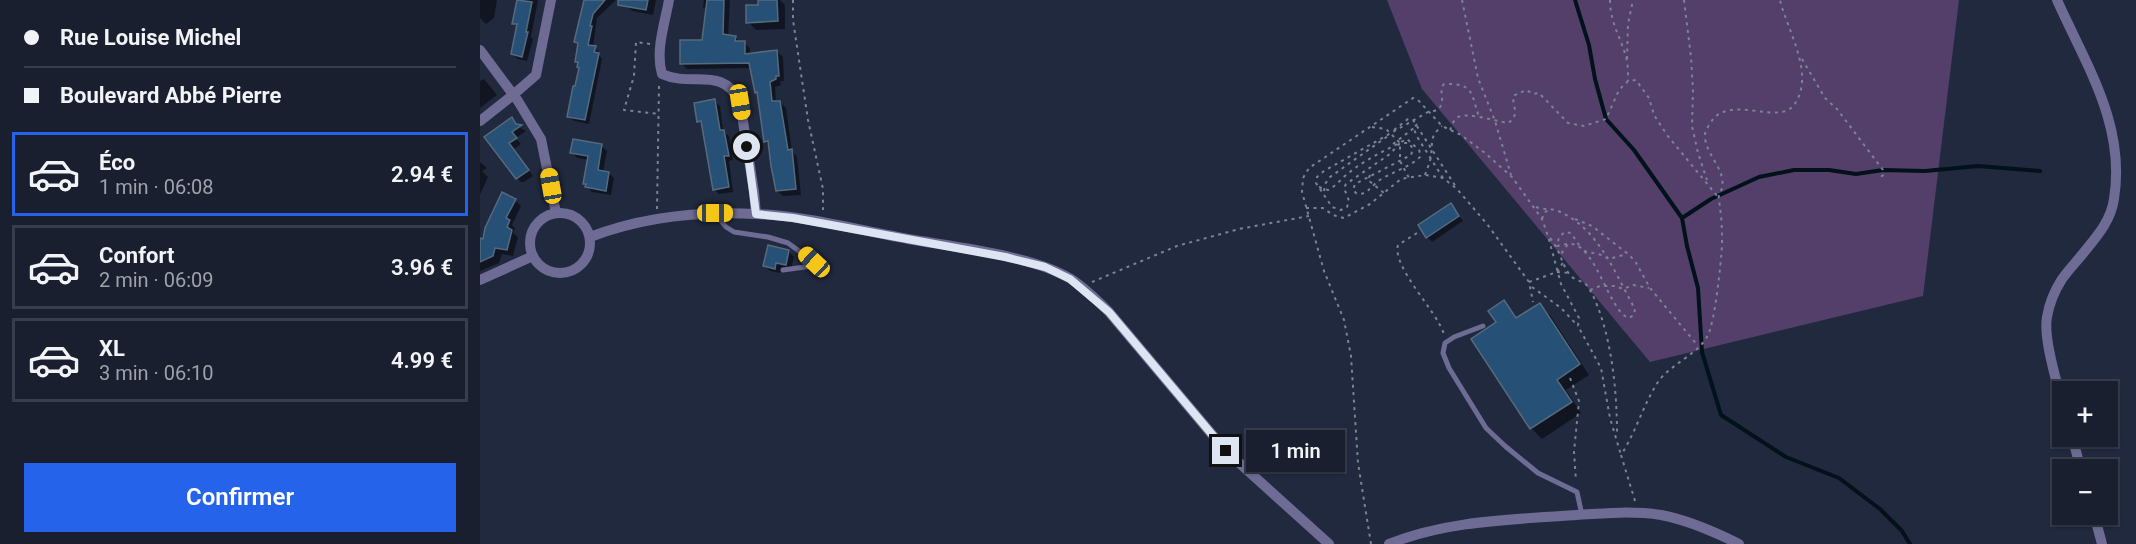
<!DOCTYPE html>
<html lang="fr">
<head>
<meta charset="utf-8">
<style>
	body { margin:0; font-family:Roboto,sans-serif; background:#222736; color:#f1f3f6; height:100vh; display:flex; flex-direction:column; font-size:22px; white-space:nowrap }
	* { box-sizing:border-box; margin:0 }
	p { font-size:20px; color:#9fa2aa }
	.icon { flex:none; width:33px; height:33px; fill:none; stroke:currentColor; stroke-width:2; stroke-linecap:round; stroke-linejoin:round }
	.map { position:relative; flex:1; overflow:hidden }
	.drawer { display:flex; flex-direction:column; background:#191f2e; width:480px }
	.drawer>* { flex:none }
	.hud { display:grid; align-content:center; height:132px; padding:0 24px; background:#191f2e }
	.tools { position:absolute; left:1572px; top:381px; display:grid; gap:12px }
	.tools a { display:grid; place-items:center; width:66px; height:66px; border-radius:0px; background:#191f2e; box-shadow:0 2px 4px #0004,0 0 0 2px #373d4a; font-size:30px }
	.end { position:absolute; width:27px; height:27px; margin:-14px; border:8px solid #dee5f2; background:#111; box-shadow:0 0 0 3px #111 }
	.from { border-radius:50% }
	.bubble { position:absolute; height:42px; border-radius:0px; background:#191f2e; box-shadow:0 2px 4px #0004,0 0 0 2px #373d4a; font-size:20px; font-weight:600; line-height:42px; text-align:center }
	.car { position:absolute; width:18px; height:36px; margin:-18px -9px; border-radius:8px; box-shadow:0 0 4px 2px #0007; background:linear-gradient(#f5c518 24%,#345 0 40%,#f5c518 0 76%,#345 0 86%,#f5c518 0) }
	.hud b { display:flex; align-items:center; gap:21px; height:57px; font-size:22px }
	.hud b+b { border-top:2px solid #373d4a }
	.hud i { width:15px; height:15px; background:#f1f3f6 }
	ul { padding:0; list-style:none }
	li { display:flex; align-items:center; gap:18px; height:84px; margin:0 12px 9px; padding:0 12px; border:3px solid #373d4a; border-radius:0px }
	li div { flex:1 }
	li b { display:block; font-size:22px }
	li em { font-style:normal; font-weight:600 }
	li.active { border-color:#2563eb }
	li>.icon { width:54px; height:54px; stroke-width:1.5 }
	.button { display:flex; gap:12px; margin-top:auto; padding:12px 24px }
	.button a { flex:1; height:69px; border-radius:0px; background:#2563eb; color:#fff; font-size:24px; font-weight:600; line-height:69px; text-align:center }
	main { display:flex; flex:1; min-height:0 }
	.map>svg:first-child { display:block }
	.green { fill:#533f6a }
	.shadow { fill:#0007 }
	.lines { fill:none; stroke-linecap:round; stroke-linejoin:round }
	.stream { stroke:#01121a; stroke-width:4 }
	.building { fill:#265075; stroke:#566a7e; stroke-width:1.5 }
	.path { stroke:#7b8394; stroke-width:2; stroke-dasharray:3 4.5; stroke-linecap:butt }
	.service { stroke:#6e6c94; stroke-width:5 }
	.minor { stroke:#6e6c94; stroke-width:10 }
	.route { stroke:#dee5f2; stroke-width:8 }
</style>
</head>
<body>
<main>
<section class="drawer">
<div class="hud">
<b><i class="from"></i>Rue Louise Michel</b>
<b><i></i>Boulevard Abbé Pierre</b>
</div>
<ul>
<li class="active"><svg class="icon" aria-label="car" viewBox="0 0 24 24"><path d="M5 17H2v-5l4-1 3-4h7l3 4 3 1v5h-3M9 17h6M6 11h13"/><circle cx="7" cy="17" r="2"/><circle cx="17" cy="17" r="2"/></svg><div><b>Éco</b><p>1 min · 06:08</p></div><em>2.94 €</em></li>
<li><svg class="icon" aria-label="car" viewBox="0 0 24 24"><path d="M5 17H2v-5l4-1 3-4h7l3 4 3 1v5h-3M9 17h6M6 11h13"/><circle cx="7" cy="17" r="2"/><circle cx="17" cy="17" r="2"/></svg><div><b>Confort</b><p>2 min · 06:09</p></div><em>3.96 €</em></li>
<li><svg class="icon" aria-label="car" viewBox="0 0 24 24"><path d="M5 17H2v-5l4-1 3-4h7l3 4 3 1v5h-3M9 17h6M6 11h13"/><circle cx="7" cy="17" r="2"/><circle cx="17" cy="17" r="2"/></svg><div><b>XL</b><p>3 min · 06:10</p></div><em>4.99 €</em></li>
</ul>
<div class="button"><a>Confirmer</a></div>
</section>
<div class="map">
<svg width="1656" height="544" viewBox="0 0 1656 544">
	<rect width="100%" height="100%" fill="#21293e"/>
	<polygon class="green" points="907,0 1479,0 1443,296 1170,362 942,89"/>
	<g class="shadow">
		<polygon points="0,0 17,0 14,18 6,24 0,18"/>
		<polygon points="39,0 58,0 51,37 53,39 47,61 38,59 32,54 38,27 34,23"/>
		<polygon points="105,0 136,0 117,18 113,47 119,52 119,55 122,59 109,124 94,121 89,116 100,69 96,61 99,46 96,42"/>
		<polygon points="149,0 176,0 173,15 152,11 147,6"/>
		<polygon points="224,0 250,0 248,37 255,37 261,43 265,43 270,49 270,54 297,52 303,57 304,81 300,81 301,85 295,87 296,102 300,102 306,108 312,151 317,157 321,195 303,196 297,191 290,146 285,141 279,94 277,92 271,68 207,69 201,63 223,42 227,11 223,7"/>
		<polygon points="280,0 300,0 305,5 305,29 276,30 268,22 280,6"/>
		<polygon points="4,79 17,95 0,108 0,81"/>
		<polygon points="235,101 240,106 243,131 249,136 253,160 249,161 253,192 239,194 234,189 224,127 219,121"/>
		<polygon points="37,126 46,131 36,138 41,144 34,149 53,176 44,182 41,182 36,177 6,137"/>
		<polygon points="121,146 127,151 123,172 129,173 134,178 131,195 112,192 107,186 104,183 109,160 97,158 92,152"/>
		<polygon points="0,162 7,168 2,171 8,177 0,195"/>
		<polygon points="35,200 41,206 32,225 35,228 33,233 38,237 33,256 22,254 19,263 0,271 0,240 4,240"/>
		<polygon points="971,205 983,221 952,242 947,237"/>
		<polygon points="308,251 314,257 311,269 301,267 300,273 290,271 285,266"/>
		<polygon points="1024,302 1038,319 1059,305 1070,315 1109,375 1086,390 1101,413 1062,439 1051,428 993,339 1018,323"/>
	</g>
	<g class="lines">
		<g class="stream">
			<polyline points="1095,0 1109,45 1115,79 1126,119 1154,150 1202,218 1207,246 1218,288 1222,352 1241,415 1306,457 1359,478 1400,509 1422,531 1430,544"/>
			<polyline points="1202,218 1231,199 1279,177 1314,170 1349,170 1376,174 1403,170 1445,171 1498,166 1560,171"/>
		</g>
	</g>
	<g class="building">
		<polygon points="37,0 52,2 46,32 48,32 42,57 31,54 37,24 32,24"/>
		<polygon points="104,0 125,0 113,14 110,26 112,26 108,45 116,46 114,52 119,53 105,120 87,117 93,86 95,86 99,68 97,67 98,62 95,62 98,43 94,42"/>
		<polygon points="138,0 168,0 166,10 138,5"/>
		<polygon points="227,0 244,0 243,34 256,36 255,41 265,41 265,54 297,50 299,76 296,76 296,79 290,82 292,101 300,101 308,150 312,149 316,189 296,191 291,166 288,141 284,142 277,92 275,93 269,63 200,64 200,40 222,40"/>
		<polygon points="278,0 297,0 298,21 266,23 266,5 278,5"/>
		<polygon points="235,99 240,130 244,130 249,156 244,156 249,187 233,190 221,121 217,122 214,103"/>
		<polygon points="32,117 36,124 42,125 32,132 37,138 29,143 49,170 36,179 4,137"/>
		<polygon points="93,139 122,144 118,170 129,172 126,191 105,187 106,184 103,184 108,156 90,153"/>
		<polygon points="22,192 36,199 26,218 30,220 27,227 32,230 27,250 15,248 13,256 0,262 0,238 3,239 5,228"/>
		<polygon points="971,203 979,216 946,238 938,225"/>
		<polygon points="288,245 309,250 306,265 296,263 295,269 283,266"/>
		<polygon points="1024,300 1036,318 1060,303 1100,364 1077,380 1092,402 1050,429 991,339 1016,322 1008,311"/>
	</g>
	<g class="lines">
		<g class="path">
			<polyline points="313,0 313,20 328,120 343,189 343,210"/>
			<polyline points="982,0 998,78 1015,121 1031,175"/>
			<path d="M1130,0C1130,24 1142,39 1147,61C1148,67 1148,74 1148,81"/>
			<polyline points="1204,0 1211,57 1213,91 1212,126 1218,153 1227,180"/>
			<polyline points="170,44 156,42 154,76 144,110 179,114"/>
			<polyline points="1147,59 1148,24 1153,0"/>
			<polyline points="1322,59 1345,98 1357,109 1403,170 1403,175 1398,180"/>
			<polyline points="937,124 934,128 936,135 963,178"/>
			<polyline points="892,127 906,129 920,143 920,161 929,178"/>
			<polyline points="914,130 928,119 933,120 976,187"/>
			<path d="M970,130C972,126 973,120 978,117C988,112 1015,121 1028,123C1040,115 1033,108 1033,96L1046,90L1053,94L1059,93L1088,123L1104,126L1126,119L1139,90L1148,81L1156,80L1169,98L1174,115L1187,135L1238,197"/>
			<polyline points="913,144 934,128"/>
			<polyline points="890,175 888,180 904,193"/>
			<path d="M945,175C947,169 950,163 951,156C953,142 949,137 962,126"/>
			<path d="M839,187L848,190C856,186 860,180 866,175C884,160 906,150 927,139L939,150L941,156C930,168 910,172 897,182C890,188 886,195 877,194L873,190L875,184L931,155L933,149L929,143H920L910,154L866,184L864,188L869,201L867,207L861,210L852,207L836,183L837,177L844,171L948,112C964,111 963,101 961,88L964,84C994,83 991,93 999,117"/>
			<polyline points="844,191 845,184 850,177 908,136"/>
			<path d="M1056,207C1063,210 1071,208 1078,211C1119,228 1135,274 1155,309L1154,315L1149,318C1129,313 1115,240 1088,244L1081,254"/>
			<polyline points="826,208 843,208 853,215 864,218 890,204 921,179 945,175 963,178 977,189 1007,224 1049,282 1053,302"/>
			<polyline points="177,209 179,85"/>
			<polyline points="1062,219 1064,213 1068,210"/>
			<polyline points="1095,219 1112,226 1148,254 1155,261 1170,288 1218,346"/>
			<path d="M937,233L918,245C912,267 956,310 964,334"/>
			<path d="M1070,238C1080,250 1081,262 1089,274C1095,282 1106,280 1110,290C1131,329 1137,389 1137,433"/>
			<polyline points="1087,244 1077,246 1079,237 1085,232 1091,233 1101,248"/>
			<polyline points="1104,251 1122,255 1129,259 1147,254"/>
			<polyline points="1077,272 1089,273"/>
			<polyline points="612,282 697,246 759,229 829,216"/>
			<polyline points="1049,282 1077,272 1084,261"/>
			<polyline points="1052,287 1081,308 1098,326"/>
			<polyline points="1110,290 1120,286 1135,286 1143,289 1153,285 1169,288"/>
			<polyline points="1090,378 1099,401 1094,452 1096,481"/>
			<path d="M1155,501L1141,455C1156,432 1163,405 1178,382C1189,365 1219,354 1228,335C1235,321 1241,263 1242,245C1242,233 1242,220 1240,208C1240,204 1238,199 1239,195C1240,192 1242,190 1242,187C1246,169 1224,153 1225,135C1225,130 1230,124 1233,119C1253,96 1299,125 1314,105C1336,75 1307,30 1300,0"/>
			<polyline points="891,544 878,463 871,356 864,320 844,271 822,192 823,178 829,168 933,98 938,100 962,126 981,135 1005,153 1032,177 1062,219 1068,236 1081,284 1099,318 1098,326 1121,368 1130,418 1141,455"/>
		</g>
		<g class="service">
			<polyline points="236,215 246,227 254,232 288,237 308,243 334,262 332,266 303,270"/>
			<polyline points="1003,326 974,337 965,343 963,353 969,368 1006,428 1025,446 1058,473 1097,492 1102,515"/>
		</g>
		<g class="minor">
			<path d="M189,0C185,23 175,51 182,74C212,88 242,65 260,102L274,192L276,214"/>
			<path d="M1577,0C1606,65 1646,125 1634,199C1631,220 1618,235 1605,251C1598,260 1589,269 1582,279C1575,290 1569,305 1567,317C1563,338 1577,382 1582,403"/>
			<polyline points="0,50 38,101 61,139 76,213"/>
			<polyline points="0,121 33,95 56,75 71,0"/>
			<circle cx="80" cy="243" r="30"/>
			<path d="M110,237C162,217 221,211 276,214C327,216 378,230 428,239C475,247 551,255 591,279C605,288 617,300 629,312L746,451L849,544"/>
			<polyline points="0,280 53,256"/>
			<polyline points="1592,436 1601,470"/>
			<polyline points="1614,514 1622,544"/>
			<path d="M909,544C963,522 1023,520 1081,516C1114,514 1148,510 1181,515C1208,520 1235,532 1259,544"/>
		</g>
	</g>
	<g class="lines">
		<polyline class="route" points="267,147 276,214 313,218 525,257 565,267 590,279 629,312 746,451"/>
	</g>
</svg>
<div class="tools">
<a>+</a>
<a>−</a>
</div>
<i class="end from" style="left:267px;top:147px"></i>
<i class="end" style="left:746px;top:451px"></i>
<div class="bubble" style="left:766px;top:430px;width:99px">1 min</div>
<i class="car" style="left:260px;top:102px;rotate:171deg"></i>
<i class="car" style="left:71px;top:186px;rotate:350deg"></i>
<i class="car" style="left:235px;top:213px;rotate:90deg"></i>
<i class="car" style="left:334px;top:262px;rotate:313deg"></i>
</div>
</main>
</body>
</html>
